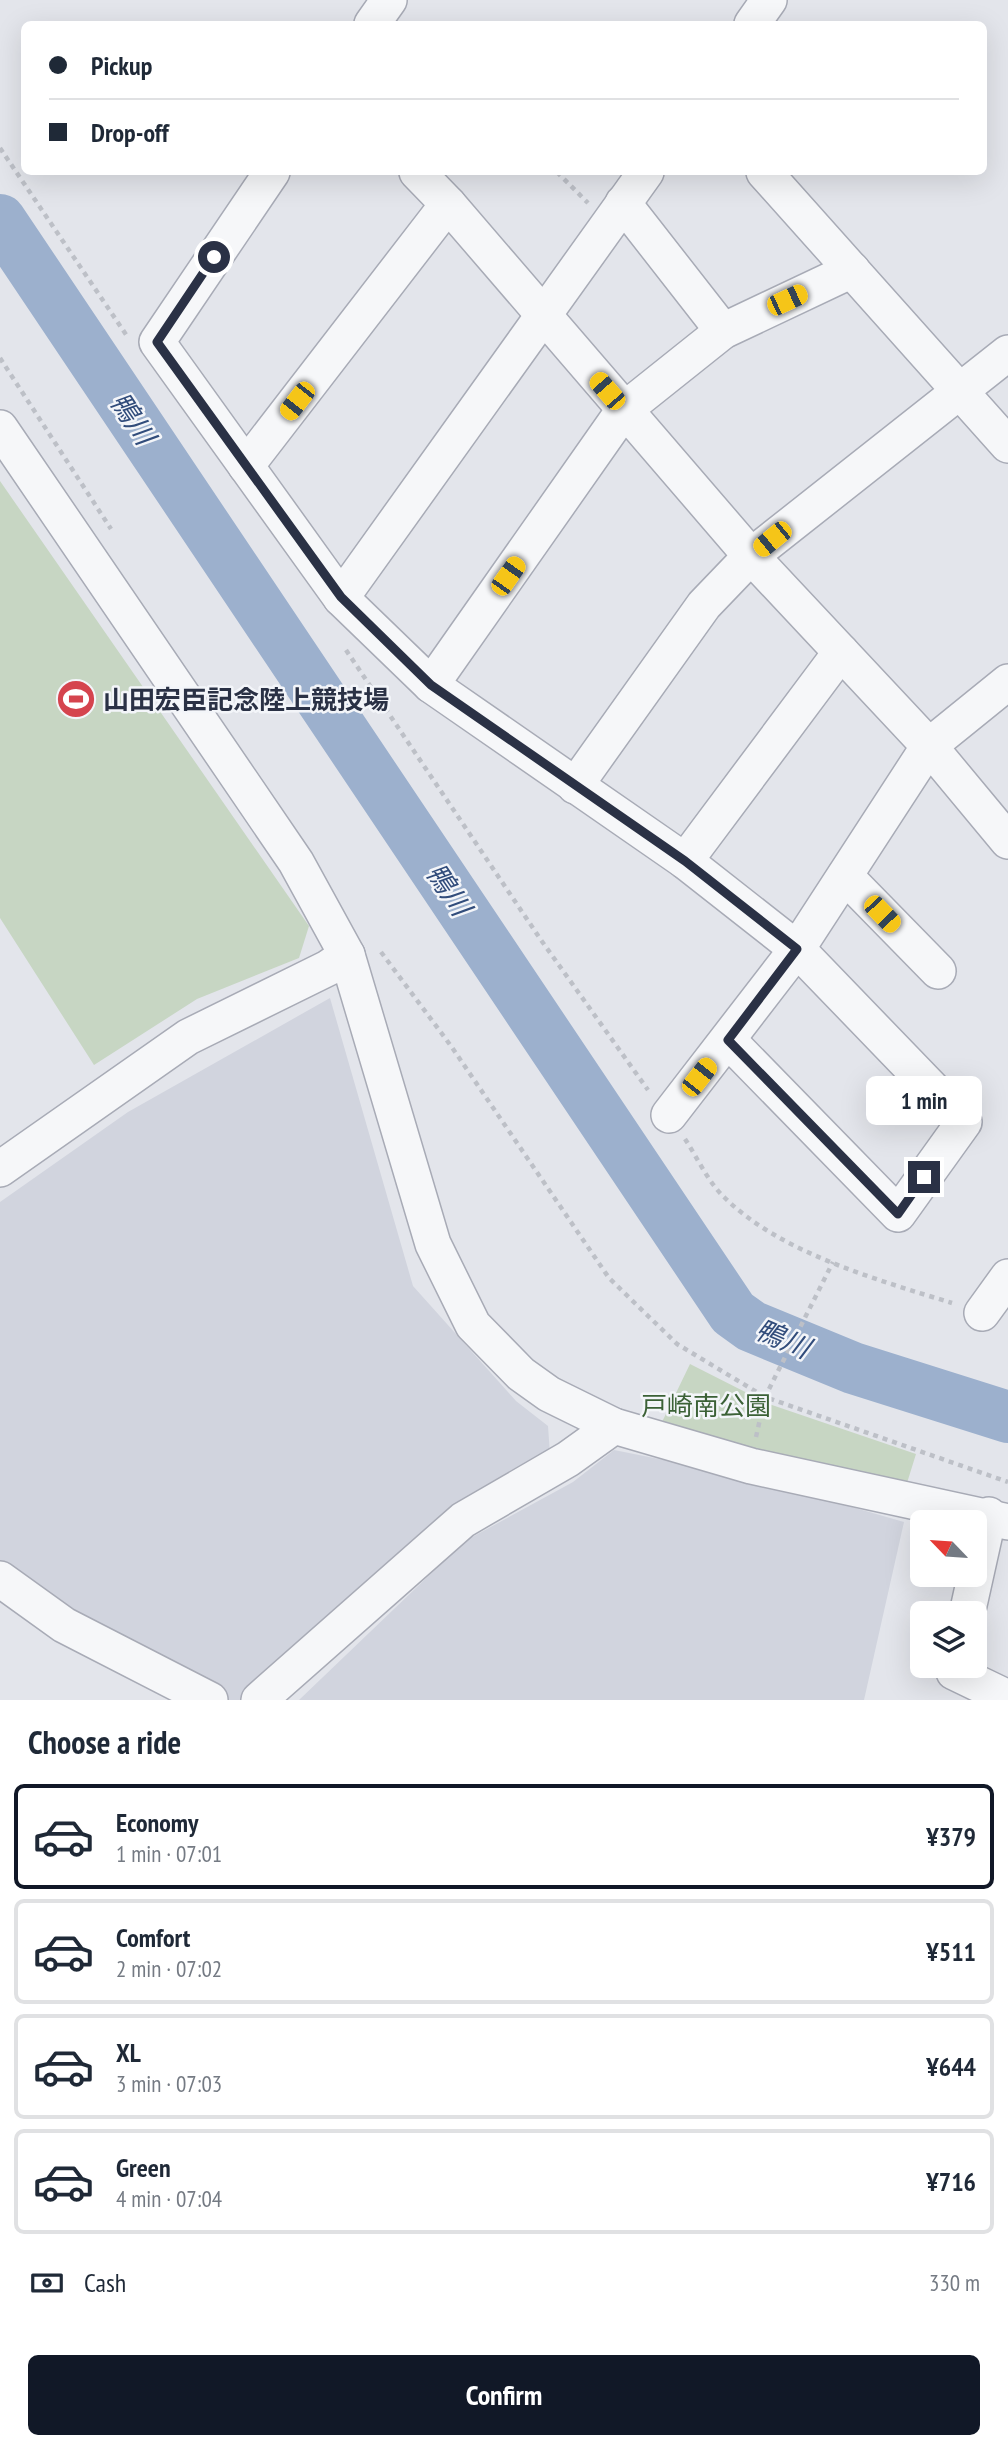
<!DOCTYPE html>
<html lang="en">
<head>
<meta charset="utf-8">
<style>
	body { margin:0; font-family:"PT Sans Narrow","Noto Sans JP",sans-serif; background:#f2f2f3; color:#1f2937; height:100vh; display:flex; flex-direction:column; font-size:26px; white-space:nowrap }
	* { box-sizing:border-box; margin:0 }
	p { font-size:23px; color:#747a83 }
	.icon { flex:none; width:38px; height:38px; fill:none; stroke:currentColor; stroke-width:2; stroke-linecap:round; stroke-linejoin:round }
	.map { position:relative; height:1700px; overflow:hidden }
	.drawer { display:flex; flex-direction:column; background:#fff; flex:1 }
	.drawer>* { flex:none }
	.hud { position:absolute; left:21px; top:21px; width:966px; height:154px; border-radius:10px; box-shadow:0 7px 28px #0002; display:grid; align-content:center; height:154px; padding:0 28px; background:#fff }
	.needle { width:46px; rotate:295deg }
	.fabs { position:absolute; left:910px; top:1510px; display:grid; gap:14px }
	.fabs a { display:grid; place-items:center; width:77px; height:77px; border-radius:10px; background:#fff; box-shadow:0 7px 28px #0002; font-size:35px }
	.end { position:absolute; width:32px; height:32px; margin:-16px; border:9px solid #2a3145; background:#fff; box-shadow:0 0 0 4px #fff }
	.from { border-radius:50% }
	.bubble { position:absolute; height:49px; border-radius:10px; background:#fff; box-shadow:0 7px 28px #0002; font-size:23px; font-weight:600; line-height:49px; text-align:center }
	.car { position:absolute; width:21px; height:42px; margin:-21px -10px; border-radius:9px; box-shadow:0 0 5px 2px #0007; background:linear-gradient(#f5c518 24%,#345 0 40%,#f5c518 0 76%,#345 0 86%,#f5c518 0) }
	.hud b { display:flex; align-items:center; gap:24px; height:66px; font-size:26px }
	.hud b+b { border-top:2px solid #e0e1e3 }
	.hud i { width:18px; height:18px; background:#1f2937 }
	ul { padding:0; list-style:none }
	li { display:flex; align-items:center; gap:21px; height:105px; margin:0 14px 10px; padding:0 14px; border:4px solid #e0e1e3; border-radius:10px }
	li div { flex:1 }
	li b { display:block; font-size:26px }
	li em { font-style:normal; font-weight:600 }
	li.active { border-color:#111827 }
	li>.icon { width:63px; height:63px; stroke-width:1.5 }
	h2 { padding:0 28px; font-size:32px; line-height:84px }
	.pay { display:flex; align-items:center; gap:18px; height:77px; padding:0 28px; font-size:26px }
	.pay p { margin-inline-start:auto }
	.action { display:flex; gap:14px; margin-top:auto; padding:14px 28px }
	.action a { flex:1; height:80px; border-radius:10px; background:#111827; color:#fff; font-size:28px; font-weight:600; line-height:80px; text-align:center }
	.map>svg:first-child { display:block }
	.built { fill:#d1d4de }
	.green { fill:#c7d6c3 }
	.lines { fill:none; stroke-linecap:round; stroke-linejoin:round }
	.river { stroke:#9cb0cd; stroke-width:52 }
	.minor-casing { stroke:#a8abb6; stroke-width:38 }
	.path { stroke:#bdc0c7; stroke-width:4.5; stroke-dasharray:5 5; stroke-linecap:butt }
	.minor { stroke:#f6f7f9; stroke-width:35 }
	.route { stroke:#2a3145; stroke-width:9 }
	.labels { text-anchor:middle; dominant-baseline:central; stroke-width:5; stroke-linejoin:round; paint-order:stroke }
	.poi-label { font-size:26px; font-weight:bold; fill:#2a3145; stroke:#f3f5f9; text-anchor:start }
	.park-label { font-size:26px; fill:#3b6136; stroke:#f3f5f9 }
	.water-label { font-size:28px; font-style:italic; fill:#314c7b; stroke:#f3f5f9 }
</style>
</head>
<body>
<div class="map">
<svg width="1008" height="1700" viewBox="0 0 1008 1700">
	<rect width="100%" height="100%" fill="#e3e5eb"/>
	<g class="built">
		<polygon points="330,998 413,1286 516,1401 548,1426 550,1455 459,1505 240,1700 229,1700 72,1616 0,1563 0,1202 128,1112"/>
		<polygon points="614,1450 744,1476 904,1522 864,1700 299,1700 465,1541 573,1482"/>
	</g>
	<g class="green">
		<polygon points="0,481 309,926 299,958 197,999 94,1065 0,918"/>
		<polygon points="690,1364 769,1404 916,1454 907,1483 760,1452 662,1422"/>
	</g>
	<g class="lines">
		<polyline class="river" points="0,220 733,1313 751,1326 853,1368 1008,1417"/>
		<g class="minor-casing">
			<g id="minor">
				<polyline points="372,24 389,0"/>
				<polyline points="752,24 769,0"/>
				<polyline points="272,172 157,342 341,598 431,685 685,861 797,949 964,1122 898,1214 728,1040"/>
				<polyline points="417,172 448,204 751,556 929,746 1008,841"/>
				<polyline points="764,172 1008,445"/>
				<polyline points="623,203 723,331"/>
				<polyline points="0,428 296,862 347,955 433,1244 473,1325 521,1374 549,1394 614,1426 751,1466 1008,1522"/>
				<polyline points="246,466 448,204"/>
				<polyline points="341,598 646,172"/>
				<polyline points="431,685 624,410 723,331 852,270"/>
				<polyline points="575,786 704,605 751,556 1008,353"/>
				<polyline points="685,861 841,652"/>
				<polyline points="845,876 938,971"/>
				<polyline points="669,1115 797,949 929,746 1008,682"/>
				<polyline points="0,1169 188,1037 328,968 347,955"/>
				<polyline points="982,1313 1008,1277"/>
				<polyline points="0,1579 64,1625 210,1700"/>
				<polyline points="967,1614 989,1515"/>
				<polyline points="954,1672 1008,1698"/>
				<polyline points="259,1700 463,1520 568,1459 614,1426"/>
			</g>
		</g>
		<g class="path">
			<polyline points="0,148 127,336"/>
			<polyline points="557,172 588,203"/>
			<polyline points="0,358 111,529"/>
			<polyline points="346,650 541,940 648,1090"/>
			<polyline points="381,952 451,1046 609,1278 677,1344 765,1397 1008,1482"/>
			<path d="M685,1139C697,1157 708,1182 724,1197C780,1253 878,1280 952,1303"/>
			<polyline points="756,1437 765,1397 833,1262"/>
		</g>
		<use href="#minor" class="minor"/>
	</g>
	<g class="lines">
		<polyline class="route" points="214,257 157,342 341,597 431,685 685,861 797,949 728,1040 898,1214 924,1177"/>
	</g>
	<defs>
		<g id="stadium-disc" transform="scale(2.0125)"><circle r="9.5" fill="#d5444e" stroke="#f3f5f9"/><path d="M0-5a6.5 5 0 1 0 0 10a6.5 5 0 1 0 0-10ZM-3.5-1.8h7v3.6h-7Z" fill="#fff"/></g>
	</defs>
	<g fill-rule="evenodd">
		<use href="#stadium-disc" x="76" y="699"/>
	</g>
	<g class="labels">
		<g class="poi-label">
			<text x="103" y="699">山田宏臣記念陸上競技場</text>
		</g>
		<g class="park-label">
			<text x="706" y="1405">戸崎南公園</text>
		</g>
		<g class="water-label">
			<text transform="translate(133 418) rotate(56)">鴨川</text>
			<text transform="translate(449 889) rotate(56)">鴨川</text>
			<text transform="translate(783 1338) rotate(23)">鴨川</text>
		</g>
	</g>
</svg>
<div class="fabs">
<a><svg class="needle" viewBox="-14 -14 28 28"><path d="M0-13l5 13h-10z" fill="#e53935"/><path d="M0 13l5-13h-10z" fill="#747a83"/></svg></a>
<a><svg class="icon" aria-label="layers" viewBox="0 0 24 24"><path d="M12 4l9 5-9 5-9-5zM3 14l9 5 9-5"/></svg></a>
</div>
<i class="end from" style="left:214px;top:257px"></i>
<i class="end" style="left:924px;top:1177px"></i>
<div class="bubble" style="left:866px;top:1076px;width:116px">1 min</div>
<i class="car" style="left:787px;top:300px;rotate:65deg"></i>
<i class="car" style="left:607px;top:391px;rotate:319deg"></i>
<i class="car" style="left:297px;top:401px;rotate:218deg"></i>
<i class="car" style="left:772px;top:539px;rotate:231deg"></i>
<i class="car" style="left:508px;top:576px;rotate:35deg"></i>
<i class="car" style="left:882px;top:914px;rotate:136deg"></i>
<i class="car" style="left:699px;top:1077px;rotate:38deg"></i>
<div class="hud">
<b><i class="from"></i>Pickup</b>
<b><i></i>Drop-off</b>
</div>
</div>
<section class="drawer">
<h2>Choose a ride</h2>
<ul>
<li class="active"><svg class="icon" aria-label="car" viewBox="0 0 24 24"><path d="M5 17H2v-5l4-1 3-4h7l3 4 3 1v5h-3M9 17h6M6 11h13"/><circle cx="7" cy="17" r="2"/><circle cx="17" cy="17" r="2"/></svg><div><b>Economy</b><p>1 min · 07:01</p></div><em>¥379</em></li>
<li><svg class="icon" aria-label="car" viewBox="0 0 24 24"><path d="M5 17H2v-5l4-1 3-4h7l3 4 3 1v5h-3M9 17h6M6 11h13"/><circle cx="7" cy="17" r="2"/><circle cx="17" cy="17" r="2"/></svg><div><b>Comfort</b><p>2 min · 07:02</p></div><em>¥511</em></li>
<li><svg class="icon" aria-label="car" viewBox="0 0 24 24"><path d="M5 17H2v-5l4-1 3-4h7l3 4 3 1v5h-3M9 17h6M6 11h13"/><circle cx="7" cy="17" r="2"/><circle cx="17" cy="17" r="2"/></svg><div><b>XL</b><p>3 min · 07:03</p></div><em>¥644</em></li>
<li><svg class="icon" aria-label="car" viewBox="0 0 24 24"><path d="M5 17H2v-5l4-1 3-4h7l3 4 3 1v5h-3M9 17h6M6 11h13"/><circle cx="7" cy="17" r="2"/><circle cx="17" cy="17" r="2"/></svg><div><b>Green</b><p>4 min · 07:04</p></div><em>¥716</em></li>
</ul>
<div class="pay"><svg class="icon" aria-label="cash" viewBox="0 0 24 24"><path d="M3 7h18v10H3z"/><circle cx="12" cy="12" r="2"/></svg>Cash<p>330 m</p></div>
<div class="action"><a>Confirm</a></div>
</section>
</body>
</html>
